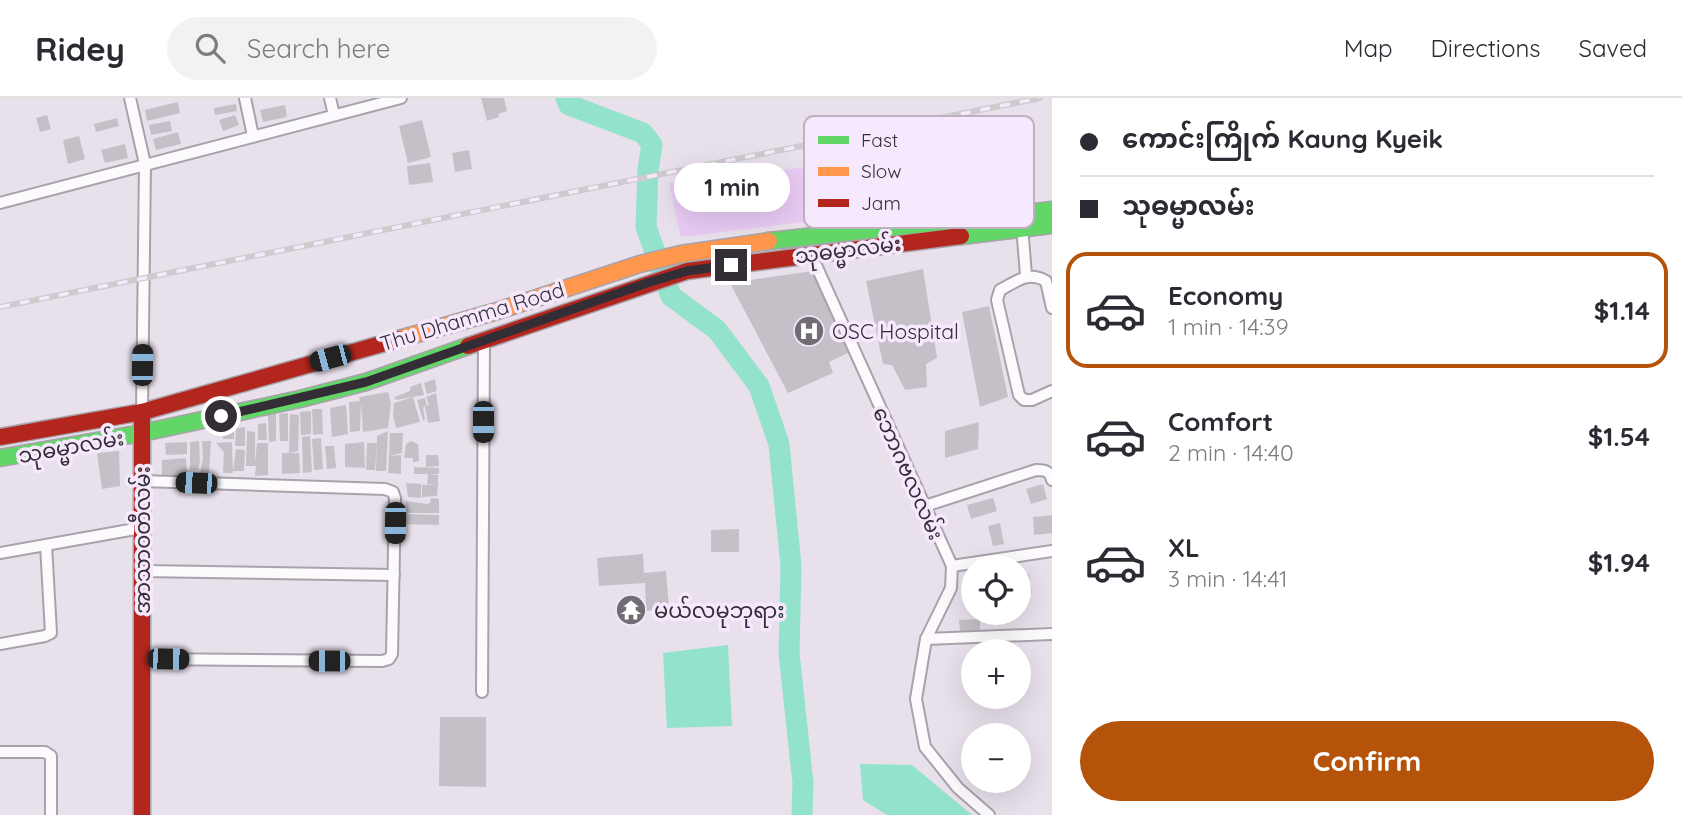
<!DOCTYPE html>
<html lang="en">
<head>
<meta charset="utf-8">
<style>
	body { margin:0; font-family:Quicksand,"Noto Sans Myanmar",sans-serif; background:#f2f2f3; color:#2b2b33; height:100vh; display:flex; flex-direction:column; font-size:26px; white-space:nowrap }
	* { box-sizing:border-box; margin:0 }
	p { font-size:23px; color:#7c7c81 }
	.icon { flex:none; width:38px; height:38px; fill:none; stroke:currentColor; stroke-width:2; stroke-linecap:round; stroke-linejoin:round }
	.map { position:relative; flex:1; overflow:hidden }
	.drawer { display:flex; flex-direction:column; background:#fff; width:630px }
	.drawer>* { flex:none }
	.guide { display:grid; align-content:center; height:154px; padding:0 28px; background:#fff }
	.fabs { position:absolute; left:961px; top:457px; display:grid; gap:14px }
	.fabs a { display:grid; place-items:center; width:70px; height:70px; border-radius:50%; background:#fff; box-shadow:0 7px 28px #0002; font-size:35px }
	.end { position:absolute; width:32px; height:32px; margin:-16px; border:9px solid #332d35; background:#fff; box-shadow:0 0 0 4px #fff }
	.from { border-radius:50% }
	.bubble { position:absolute; height:49px; border-radius:24px; background:#fff; box-shadow:0 7px 28px #0002; font-size:23px; font-weight:700; line-height:49px; text-align:center }
	.car { position:absolute; width:21px; height:42px; margin:-21px -10px; border-radius:9px; box-shadow:0 0 5px 2px #0007; background:linear-gradient(#222 24%,#8ab4d8 0 40%,#222 0 76%,#8ab4d8 0 86%,#222 0) }
	.guide b { display:flex; align-items:center; gap:24px; height:66px; font-size:26px }
	.guide b+b { border-top:2px solid #e1e1e2 }
	.guide i { width:18px; height:18px; background:#2b2b33 }
	ul { padding:0; list-style:none }
	li { display:flex; align-items:center; gap:21px; height:116px; margin:0 14px 10px; padding:0 14px; border:4px solid transparent; border-radius:21px }
	li div { flex:1 }
	li b { display:block; font-size:26px }
	li em { font-style:normal; font-weight:700 }
	li.on { border-color:#b45309 }
	li>.icon { width:63px; height:63px; stroke-width:1.5 }
	.action { display:flex; gap:14px; margin-top:auto; padding:14px 28px }
	.action a { flex:1; height:80px; border-radius:42px; background:#b45309; color:#fff; font-size:28px; font-weight:700; line-height:80px; text-align:center }
	header { display:flex; align-items:center; gap:42px; box-sizing:border-box; height:98px; padding:0 35px; background:#fff; border-bottom:2px solid #e1e1e2 }
	header strong { font-size:33px }
	nav { display:flex; gap:38px; margin-inline-start:auto; font-size:24px }
	.search { width:490px; height:63px; background:#f2f2f3; display:flex; align-items:center; gap:18px; box-sizing:border-box; padding:0 24px; border-radius:38px; color:#7c7c81; font-size:26px }
	main { display:flex; flex:1; min-height:0 }
	.map>svg:first-child { display:block }
	.green { fill:#e9caf4 }
	.water { fill:#93e2cb }
	.lines { fill:none; stroke-linecap:round; stroke-linejoin:round }
	.river { stroke:#93e2cb; stroke-width:21 }
	.building { fill:#c5c0c8 }
	.street-casing { stroke:#a8a2aa; stroke-width:14 }
	.fast-casing { stroke:#a8a2aa; stroke-width:19 }
	.slow-casing { stroke:#a8a2aa; stroke-width:19 }
	.jam-casing { stroke:#a8a2aa; stroke-width:19 }
	.street { stroke:#fcfafc; stroke-width:10 }
	.fast { stroke:#63d668; stroke-width:16 }
	.slow { stroke:#ff974d; stroke-width:16 }
	.jam { stroke:#b3261e; stroke-width:16 }
	.rail-casing { stroke:#cdcbcd; stroke-width:6 }
	.rail { stroke:#f7e9fd; stroke-width:3.5; stroke-dasharray:10; stroke-linecap:butt }
	.route { stroke:#332d35; stroke-width:9 }
	.labels { text-anchor:middle; dominant-baseline:central; stroke-width:7; stroke-linejoin:round; paint-order:stroke }
	.street-label { font-size:21px; fill:#332d35; stroke:#f7e9fd }
	.poi-label { font-size:21px; fill:#332d35; stroke:#f7e9fd; text-anchor:start }
	.key { fill:#f7e9fd; stroke:#bcb1c1; stroke-width:2 }
	.key-label { font-size:19px; fill:#332d35 }
</style>
</head>
<body>
<header>
<strong>Ridey</strong>
<div class="search"><svg class="icon" aria-label="search" viewBox="0 0 24 24"><circle cx="10" cy="10" r="6"/><path d="M15 15l6 6"/></svg>Search here</div>
<nav><a>Map</a><a>Directions</a><a>Saved</a></nav>
</header>
<main>
<div class="map">
<svg width="1052" height="717" viewBox="0 0 1052 717">
	<rect width="100%" height="100%" fill="#e8e0eb"/>
	<polygon class="green" points="884,60 893,113 681,139 669,85"/>
	<g class="water">
		<polygon points="728,547 732,628 667,630 663,555"/>
		<polygon points="860,666 912,667 972,717 887,717 863,702"/>
	</g>
	<g class="lines">
		<polyline class="river" points="566,0 569,7 643,35 652,47 648,72 646,129 671,198 717,232 759,288 779,346 791,468 789,555 803,685 802,717"/>
	</g>
	<g class="building">
		<polygon points="481,0 504,0 507,13 498,16 499,19 487,23"/>
		<polygon points="178,4 180,15 147,23 145,12"/>
		<polygon points="236,6 237,13 215,17 214,10"/>
		<polygon points="285,7 287,19 263,24 260,12"/>
		<polygon points="47,17 51,31 40,34 36,20"/>
		<polygon points="235,17 239,27 223,33 219,22"/>
		<polygon points="117,20 119,28 96,34 94,26"/>
		<polygon points="422,22 431,59 408,65 399,28"/>
		<polygon points="170,23 172,33 151,37 149,27"/>
		<polygon points="178,34 181,46 156,52 153,41"/>
		<polygon points="79,38 85,61 68,66 63,42"/>
		<polygon points="125,46 128,60 105,65 101,52"/>
		<polygon points="469,52 472,71 455,74 452,55"/>
		<polygon points="430,65 433,84 409,87 407,68"/>
		<polygon points="923,171 937,260 926,266 927,289 905,292 892,267 883,266 866,183"/>
		<polygon points="813,173 850,254 829,264 833,275 788,295 730,185"/>
		<polygon points="989,208 1008,299 980,309 962,214"/>
		<polygon points="435,281 437,293 427,296 424,285"/>
		<polygon points="421,285 424,297 396,302 394,299 410,293 410,289"/>
		<polygon points="388,294 391,305 388,330 363,334 361,305 360,333 350,334 349,304 360,303 359,299"/>
		<polygon points="436,295 440,323 428,325 425,309 427,308 423,309 425,322 423,322 417,302 425,300 427,308 429,307 426,299"/>
		<polygon points="413,299 420,324 396,330 393,317 394,305"/>
		<polygon points="346,307 348,336 332,339 330,310"/>
		<polygon points="312,311 322,311 323,336 313,337"/>
		<polygon points="311,313 311,336 301,337 300,314"/>
		<polygon points="276,315 276,343 269,344 268,317"/>
		<polygon points="288,315 288,343 280,343 279,316"/>
		<polygon points="290,316 299,317 298,353 289,355"/>
		<polygon points="979,324 978,351 945,360 945,333"/>
		<polygon points="266,325 267,342 258,342 258,326"/>
		<polygon points="234,328 234,341 223,341 224,329"/>
		<polygon points="245,329 245,348 235,348 236,330"/>
		<polygon points="247,333 255,334 255,365 257,345 268,345 268,377 255,378 256,368 246,368"/>
		<polygon points="388,333 386,373 376,373 377,338"/>
		<polygon points="390,335 403,335 402,355 389,358"/>
		<polygon points="310,338 312,374 303,375 302,339"/>
		<polygon points="321,340 323,371 314,372 312,341"/>
		<polygon points="199,343 200,363 198,372 190,372 190,344"/>
		<polygon points="202,343 211,343 209,375 200,375 203,360"/>
		<polygon points="411,343 418,346 419,363 413,364 413,360 404,360 406,346"/>
		<polygon points="187,344 187,356 166,357 165,345"/>
		<polygon points="232,344 233,375 223,375 224,354 216,345"/>
		<polygon points="364,344 365,370 345,369 345,346"/>
		<polygon points="367,345 377,345 375,372 366,372"/>
		<polygon points="325,348 334,348 336,370 327,371"/>
		<polygon points="236,351 245,352 244,373 233,373"/>
		<polygon points="119,353 120,388 102,391 97,355"/>
		<polygon points="282,355 299,355 300,375 282,376"/>
		<polygon points="401,357 401,376 388,375 389,358"/>
		<polygon points="426,357 438,357 439,368 426,369"/>
		<polygon points="186,360 187,377 162,379 162,362"/>
		<polygon points="414,369 439,370 439,376 428,376 438,377 438,386 427,386 428,376 414,376"/>
		<polygon points="406,385 421,386 421,400 408,399"/>
		<polygon points="438,386 437,398 422,399 422,387"/>
		<polygon points="1043,386 1047,401 1031,406 1026,391"/>
		<polygon points="431,400 439,401 439,415 405,415 406,403 427,406 430,405"/>
		<polygon points="993,400 997,413 971,421 967,407"/>
		<polygon points="400,416 439,417 439,427 400,426"/>
		<polygon points="1052,417 1052,435 1034,437 1033,419"/>
		<polygon points="1000,425 1004,446 993,448 988,428"/>
		<polygon points="739,431 739,454 711,454 711,432"/>
		<polygon points="643,456 644,475 666,473 669,510 646,513 645,485 599,488 597,460"/>
		<polygon points="1029,476 1032,495 1018,497 1018,478"/>
		<polygon points="980,521 980,532 960,533 959,522"/>
		<polygon points="440,619 486,619 486,689 439,688"/>
	</g>
	<g class="lines">
		<g class="street-casing">
			<g id="street">
				<polyline points="130,0 145,66 142,314"/>
				<polyline points="245,0 253,38"/>
				<polyline points="330,0 334,17"/>
				<polyline points="0,105 401,0"/>
				<polyline points="1022,128 1026,177"/>
				<polyline points="810,154 952,468 951,490 926,541 916,601 925,649 958,690 989,717"/>
				<path d="M1052,210L1046,183C1028,173 1017,183 1000,192L997,202L1019,297L1024,302H1032L1052,293"/>
				<polyline points="142,383 385,391 393,394 395,400 392,556 389,561 382,563 142,561"/>
				<path d="M925,408L1036,372C1045,372 1050,373 1052,382"/>
				<polyline points="0,455 141,430"/>
				<polyline points="952,468 1052,453"/>
				<polyline points="142,473 394,477"/>
				<polyline points="926,541 1052,536"/>
				<polyline points="0,546 45,538 51,535 46,447"/>
				<polyline points="482,594 484,243"/>
				<polyline points="0,654 45,654 51,658 51,717"/>
			</g>
		</g>
		<g class="fast-casing">
			<g id="fast">
				<polyline points="961,138 1052,127"/>
				<polyline points="769,143 1052,112"/>
				<polyline points="0,360 142,335 300,301 366,284 468,248"/>
			</g>
		</g>
		<g class="slow-casing">
			<polyline id="slow" points="399,241 494,214 640,166 681,156 769,143"/>
		</g>
		<g class="jam-casing">
			<g id="jam">
				<polyline points="468,248 687,173 961,138"/>
				<polyline points="142,314 142,717"/>
				<polyline points="0,339 142,314 399,241"/>
			</g>
		</g>
		<use href="#street" class="street"/>
		<use href="#fast" class="fast"/>
		<use href="#slow" class="slow"/>
		<use href="#jam" class="jam"/>
		<g class="rail-casing">
			<polyline id="rail" points="0,209 1040,0"/>
		</g>
		<use href="#rail" class="rail"/>
	</g>
	<g class="lines">
		<polyline class="route" points="221,318 366,284 647,185 687,173 731,167"/>
	</g>
	<defs>
		<g id="hospital-disc" transform="scale(1.575)"><circle r="9.5" fill="#726c75" stroke="#f7e9fd"/><path d="M-5-5h3v3.5h4V-5h3V5h-3V1.5h-4V5h-3Z" fill="#fff"/></g>
		<g id="temple-disc" transform="scale(1.575)"><circle r="9.5" fill="#726c75" stroke="#f7e9fd"/><path d="M0-6L5-2H3V0L6.5 2.5H4V6H1.5V3h-3V6H-4V2.5H-6.5L-3 0V-2H-5Z" fill="#fff"/></g>
	</defs>
	<g fill-rule="evenodd">
		<use href="#hospital-disc" x="809" y="233"/>
		<use href="#temple-disc" x="631" y="512"/>
	</g>
	<g class="labels">
		<g class="street-label">
			<text transform="translate(848 151) rotate(-7)">သုဓမ္မာလမ်း</text>
			<text transform="translate(472 218) rotate(-17)">Thu Dhamma Road</text>
			<text transform="translate(71 348) rotate(-10)">သုဓမ္မာလမ်း</text>
			<text transform="translate(909 375) rotate(66)">ဘောဂဗလလမ်း</text>
			<text transform="translate(142 442) rotate(-90)">အာသာဝတီလမ်း</text>
		</g>
		<g class="poi-label">
			<text x="832" y="233">OSC Hospital</text>
			<text x="654" y="512">မယ်လမုဘုရား</text>
		</g>
	</g>
	<rect x="804" y="18" width="230" height="112" rx="10" class="key"/>
	<rect x="818" y="38" width="31" height="8" fill="#63d668"/>
	<rect x="818" y="69" width="31" height="9" fill="#ff974d"/>
	<rect x="818" y="101" width="31" height="8" fill="#b3261e"/>
	<g class="key-label">
		<text x="861" y="49">Fast</text>
		<text x="861" y="80">Slow</text>
		<text x="861" y="112">Jam</text>
	</g>
</svg>
<div class="fabs">
<a><svg class="icon" aria-label="locate" viewBox="0 0 24 24"><circle cx="12" cy="12" r="6"/><path d="M12 2v4M12 18v4M2 12h4M18 12h4"/></svg></a>
<a>+</a>
<a>−</a>
</div>
<i class="end from" style="left:221px;top:318px"></i>
<i class="end" style="left:731px;top:167px"></i>
<div class="bubble" style="left:674px;top:65px;width:116px">1 min</div>
<i class="car" style="left:330px;top:260px;rotate:255deg"></i>
<i class="car" style="left:142px;top:267px;rotate:1deg"></i>
<i class="car" style="left:483px;top:324px;rotate:180deg"></i>
<i class="car" style="left:196px;top:385px;rotate:272deg"></i>
<i class="car" style="left:395px;top:425px;rotate:181deg"></i>
<i class="car" style="left:168px;top:561px;rotate:91deg"></i>
<i class="car" style="left:329px;top:563px;rotate:270deg"></i>
</div>
<section class="drawer">
<div class="guide">
<b><i class="from"></i>ကောင်းကြိုက် Kaung Kyeik</b>
<b><i></i>သုဓမ္မာလမ်း</b>
</div>
<ul>
<li class="on"><svg class="icon" aria-label="car" viewBox="0 0 24 24"><path d="M5 17H2v-5l4-1 3-4h7l3 4 3 1v5h-3M9 17h6M6 11h13"/><circle cx="7" cy="17" r="2"/><circle cx="17" cy="17" r="2"/></svg><div><b>Economy</b><p>1 min · 14:39</p></div><em>$1.14</em></li>
<li><svg class="icon" aria-label="car" viewBox="0 0 24 24"><path d="M5 17H2v-5l4-1 3-4h7l3 4 3 1v5h-3M9 17h6M6 11h13"/><circle cx="7" cy="17" r="2"/><circle cx="17" cy="17" r="2"/></svg><div><b>Comfort</b><p>2 min · 14:40</p></div><em>$1.54</em></li>
<li><svg class="icon" aria-label="car" viewBox="0 0 24 24"><path d="M5 17H2v-5l4-1 3-4h7l3 4 3 1v5h-3M9 17h6M6 11h13"/><circle cx="7" cy="17" r="2"/><circle cx="17" cy="17" r="2"/></svg><div><b>XL</b><p>3 min · 14:41</p></div><em>$1.94</em></li>
</ul>
<div class="action"><a>Confirm</a></div>
</section>
</main>
</body>
</html>
